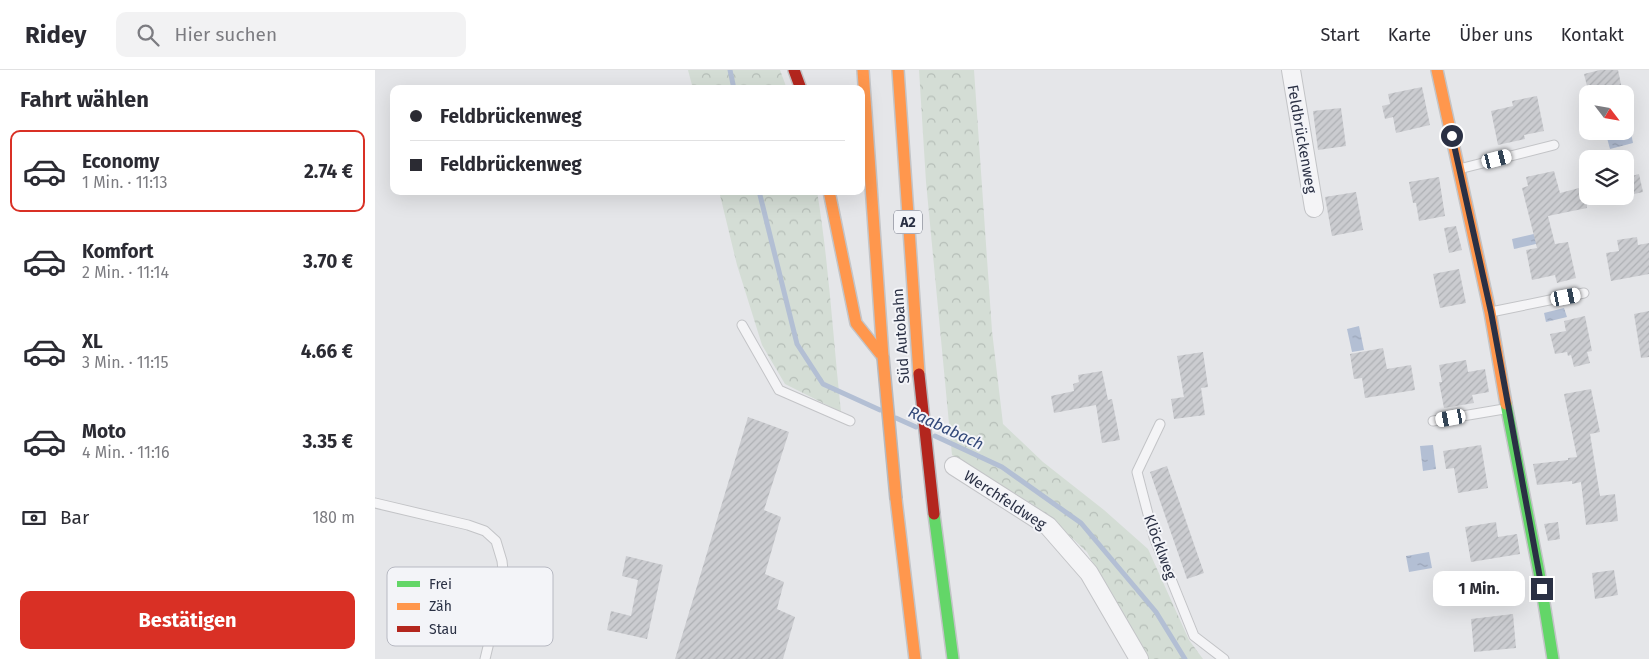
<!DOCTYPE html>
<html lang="de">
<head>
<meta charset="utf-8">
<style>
	body { margin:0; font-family:"Fira Sans",sans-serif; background:#f2f2f3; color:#2b2b33; height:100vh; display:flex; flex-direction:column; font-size:19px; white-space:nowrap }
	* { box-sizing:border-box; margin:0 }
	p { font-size:16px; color:#7c7c81 }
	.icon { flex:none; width:28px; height:28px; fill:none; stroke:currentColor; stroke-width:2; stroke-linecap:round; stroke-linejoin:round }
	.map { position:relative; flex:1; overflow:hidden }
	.side { display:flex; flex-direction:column; background:#fff; width:375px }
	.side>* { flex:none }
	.top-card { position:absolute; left:15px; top:15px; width:475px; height:110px; border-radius:10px; box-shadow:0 5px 20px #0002; display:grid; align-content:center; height:110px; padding:0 20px; background:#fff }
	.needle { width:32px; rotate:121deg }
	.controls { position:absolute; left:1204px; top:15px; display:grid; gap:10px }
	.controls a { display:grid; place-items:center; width:55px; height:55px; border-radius:10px; background:#fff; box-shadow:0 5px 20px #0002; font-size:25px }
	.end { position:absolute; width:22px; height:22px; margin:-11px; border:6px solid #2a3044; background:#fff; box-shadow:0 0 0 2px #fff }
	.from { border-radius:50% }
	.bubble { position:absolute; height:35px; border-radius:10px; background:#fff; box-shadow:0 5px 20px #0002; font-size:16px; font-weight:700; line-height:35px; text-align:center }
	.car { position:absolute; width:15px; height:30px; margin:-15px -8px; border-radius:6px; box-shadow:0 0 4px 1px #0007; background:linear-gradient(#fff 24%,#345 0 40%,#fff 0 76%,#345 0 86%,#fff 0) }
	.top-card b { display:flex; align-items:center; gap:18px; height:48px; font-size:19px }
	.top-card b+b { border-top:1px solid #e1e1e2 }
	.top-card i { width:12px; height:12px; background:#2b2b33 }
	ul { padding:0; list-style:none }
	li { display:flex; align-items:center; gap:15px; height:82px; margin:0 10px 8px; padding:0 10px; border:2px solid transparent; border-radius:10px }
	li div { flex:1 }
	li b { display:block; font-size:19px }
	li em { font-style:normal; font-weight:700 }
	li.on { border-color:#d93025 }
	li>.icon { width:45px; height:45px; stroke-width:1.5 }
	h2 { padding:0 20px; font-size:22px; line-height:60px }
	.pay { display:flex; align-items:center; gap:12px; height:55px; padding:0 20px; font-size:19px }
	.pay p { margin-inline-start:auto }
	.action { display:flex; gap:10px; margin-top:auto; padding:10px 20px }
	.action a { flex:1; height:58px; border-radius:10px; background:#d93025; color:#fff; font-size:20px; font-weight:700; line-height:58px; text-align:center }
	header { display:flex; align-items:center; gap:30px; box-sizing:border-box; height:70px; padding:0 25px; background:#fff; border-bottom:1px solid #e1e1e2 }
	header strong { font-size:24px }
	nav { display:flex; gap:28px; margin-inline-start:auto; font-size:18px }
	.search { width:350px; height:45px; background:#f2f2f3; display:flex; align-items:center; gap:12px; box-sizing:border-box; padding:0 18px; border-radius:10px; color:#7c7c81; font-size:19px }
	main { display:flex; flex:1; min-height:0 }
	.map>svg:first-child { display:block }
	.forest { fill:url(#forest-crowns) }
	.water { fill:url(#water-ripples) }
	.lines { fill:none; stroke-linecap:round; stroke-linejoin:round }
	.stream { stroke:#b3bfd4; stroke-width:5 }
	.building { fill:url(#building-hatch) }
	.lane-casing { stroke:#c3c4c7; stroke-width:11 }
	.street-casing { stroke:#c3c4c7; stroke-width:20 }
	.fast-casing { stroke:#c3c4c7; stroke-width:14 }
	.slow-casing { stroke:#c3c4c7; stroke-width:14 }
	.jam-casing { stroke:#c3c4c7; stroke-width:14 }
	.lane { stroke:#f4f4f6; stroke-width:9 }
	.street { stroke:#f4f4f6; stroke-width:18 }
	.fast { stroke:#63d668; stroke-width:11 }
	.slow { stroke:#ff974d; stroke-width:11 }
	.jam { stroke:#b3261e; stroke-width:11 }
	.slow-bridge-casing { stroke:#b7b9be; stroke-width:14; stroke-linecap:butt }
	.jam-bridge-casing { stroke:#b7b9be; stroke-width:14; stroke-linecap:butt }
	.slow-bridge { stroke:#ff974d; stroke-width:11 }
	.jam-bridge { stroke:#b3261e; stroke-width:11 }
	.route { stroke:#2a3044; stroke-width:6 }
	.labels { text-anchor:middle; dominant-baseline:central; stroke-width:4; stroke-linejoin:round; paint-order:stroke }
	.shield { fill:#f3f4f8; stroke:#666b7a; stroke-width:1 }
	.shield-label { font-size:14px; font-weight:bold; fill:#2a3044 }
	.street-label { font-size:15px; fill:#2a3044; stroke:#f3f4f8 }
	.water-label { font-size:16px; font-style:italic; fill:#334979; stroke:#f3f4f8 }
	.key { fill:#f3f4f8; stroke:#b7b9c2; stroke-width:1 }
	.key-label { font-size:14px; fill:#2a3044 }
</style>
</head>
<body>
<header>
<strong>Ridey</strong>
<div class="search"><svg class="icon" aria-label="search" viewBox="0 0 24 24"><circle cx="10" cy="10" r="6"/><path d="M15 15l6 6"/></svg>Hier suchen</div>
<nav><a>Start</a><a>Karte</a><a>Über uns</a><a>Kontakt</a></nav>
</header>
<main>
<section class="side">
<h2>Fahrt wählen</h2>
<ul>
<li class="on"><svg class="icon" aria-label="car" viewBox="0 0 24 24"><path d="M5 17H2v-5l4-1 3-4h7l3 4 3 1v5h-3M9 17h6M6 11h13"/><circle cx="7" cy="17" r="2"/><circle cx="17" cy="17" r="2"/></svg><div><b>Economy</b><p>1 Min. · 11:13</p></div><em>2.74 €</em></li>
<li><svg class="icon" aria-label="car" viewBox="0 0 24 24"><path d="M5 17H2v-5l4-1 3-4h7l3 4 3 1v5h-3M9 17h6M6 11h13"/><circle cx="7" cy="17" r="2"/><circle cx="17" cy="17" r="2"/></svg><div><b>Komfort</b><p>2 Min. · 11:14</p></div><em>3.70 €</em></li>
<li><svg class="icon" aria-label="car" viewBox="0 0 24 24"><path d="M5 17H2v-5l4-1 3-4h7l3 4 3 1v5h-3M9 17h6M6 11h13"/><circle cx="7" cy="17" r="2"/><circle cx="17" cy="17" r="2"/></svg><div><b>XL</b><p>3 Min. · 11:15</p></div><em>4.66 €</em></li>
<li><svg class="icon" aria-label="car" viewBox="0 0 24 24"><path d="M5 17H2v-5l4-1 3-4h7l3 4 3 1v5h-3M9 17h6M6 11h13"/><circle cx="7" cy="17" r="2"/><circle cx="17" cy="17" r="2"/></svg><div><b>Moto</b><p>4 Min. · 11:16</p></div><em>3.35 €</em></li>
</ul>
<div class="pay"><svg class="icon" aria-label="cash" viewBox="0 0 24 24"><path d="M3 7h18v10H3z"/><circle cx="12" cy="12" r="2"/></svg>Bar<p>180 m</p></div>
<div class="action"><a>Bestätigen</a></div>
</section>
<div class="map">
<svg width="1274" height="589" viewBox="0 0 1274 589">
	<defs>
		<pattern id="forest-crowns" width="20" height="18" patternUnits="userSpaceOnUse" patternTransform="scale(1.25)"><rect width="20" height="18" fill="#d4ddd5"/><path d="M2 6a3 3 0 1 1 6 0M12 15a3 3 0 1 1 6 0" fill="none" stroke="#b6beb8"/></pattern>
		<pattern id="water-ripples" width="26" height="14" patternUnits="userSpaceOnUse" patternTransform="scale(1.25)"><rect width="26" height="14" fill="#b3bfd4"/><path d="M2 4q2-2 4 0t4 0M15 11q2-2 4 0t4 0" fill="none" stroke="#9aa4b7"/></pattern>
		<pattern id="building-hatch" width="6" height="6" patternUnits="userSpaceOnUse" patternTransform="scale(1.25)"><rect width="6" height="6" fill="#cbccd0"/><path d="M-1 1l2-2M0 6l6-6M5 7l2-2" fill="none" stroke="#aeb0b4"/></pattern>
	</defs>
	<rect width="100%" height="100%" fill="#e5e6e9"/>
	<g class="forest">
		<polygon points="313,0 405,0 412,19 318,19"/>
		<polygon points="544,0 599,0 617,261 628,354 668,392 729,440 773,479 814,570 828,589 769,589 712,482 684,456 657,434 577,385 551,112"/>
		<path d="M344,121H442C454,194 458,268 466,342L410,314L387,275L362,195Z"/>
	</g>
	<g class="water">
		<polygon points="1256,63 1258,73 1235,79 1232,68"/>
		<polygon points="1163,163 1165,173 1139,179 1137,169"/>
		<polygon points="1189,238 1192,247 1171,252 1169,243"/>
		<polygon points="984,256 989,280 977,282 972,259"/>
		<polygon points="1058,375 1061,399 1048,401 1045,376"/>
		<polygon points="1054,482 1057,498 1034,502 1031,486"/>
	</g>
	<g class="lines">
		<g class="stream">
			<polyline points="355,0 359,19"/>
			<polyline points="384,121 422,274 448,314 505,340"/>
			<polyline points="521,348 541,357"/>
			<polyline points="560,366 627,397 706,453 781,542 810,589"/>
		</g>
	</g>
	<g class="building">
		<polygon points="1225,0 1243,0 1248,24 1214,24 1209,4"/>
		<polygon points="1047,17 1055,55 1021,63 1018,47 1010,49 1007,36 1015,34 1013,24"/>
		<polygon points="1162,26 1169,61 1149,65 1150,69 1123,75 1116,41 1138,36 1137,31"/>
		<polygon points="966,38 971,76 943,80 938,41"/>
		<polygon points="1179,101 1185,123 1212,116 1212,138 1173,146 1180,174 1193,172 1201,208 1182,213 1180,205 1157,210 1151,180 1162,178 1147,118 1153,116 1151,107"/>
		<polygon points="1264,104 1268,122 1250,126 1250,108"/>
		<polygon points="1064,107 1070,146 1044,151 1041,133 1038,133 1034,112"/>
		<polygon points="981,122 988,160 957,166 950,127"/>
		<polygon points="1081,156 1087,180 1074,183 1069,158"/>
		<polygon points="1262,167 1263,175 1274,173 1274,204 1236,211 1231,183 1244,181 1242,170"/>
		<polygon points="1084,199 1091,233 1065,238 1058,204"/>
		<polygon points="1274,241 1274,287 1266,288 1259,244"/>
		<polygon points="1210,246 1217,281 1212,282 1215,293 1199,297 1196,285 1193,286 1192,282 1180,284 1175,264 1191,261 1189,251"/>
		<polygon points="1008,278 1012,299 1036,295 1040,320 990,328 987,308 979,309 975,284"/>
		<polygon points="828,282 833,317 826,318 830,345 799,349 796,329 809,327 802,286"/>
		<polygon points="1091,290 1093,302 1110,299 1114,322 1097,325 1099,333 1069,338 1064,312 1067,312 1064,295"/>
		<polygon points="727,301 733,330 737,329 745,370 727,373 721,335 679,343 676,326 699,321 698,314 704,312 703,305"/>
		<polygon points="1216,319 1225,362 1215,364 1225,426 1240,424 1243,451 1211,455 1206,412 1197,414 1197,411 1162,415 1158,394 1193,390 1193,388 1202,387 1189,324"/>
		<polygon points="373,347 414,362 389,440 406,447 390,504 409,512 402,539 420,547 408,589 300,589"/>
		<polygon points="1106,375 1113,418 1083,423 1079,398 1071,399 1068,381"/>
		<polygon points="792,396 829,503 812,509 775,402"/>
		<polygon points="1121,452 1123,467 1142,464 1145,484 1096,492 1090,457"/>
		<polygon points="1183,452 1185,469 1173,471 1169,454"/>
		<polygon points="251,486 288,495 272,569 232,560 236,541 256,546 263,510 247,506"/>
		<polygon points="1239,500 1243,525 1220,529 1217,503"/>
		<polygon points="1138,544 1141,578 1099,582 1096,549"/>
	</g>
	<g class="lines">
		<g class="lane-casing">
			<g id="lane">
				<polyline points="1084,99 1179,75"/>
				<polyline points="1116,242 1209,223"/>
				<polyline points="367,255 404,320 475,351"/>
				<polyline points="1058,351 1129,339"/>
				<polyline points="785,354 762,402 779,467 819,566 849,589"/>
				<polyline points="0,433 93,455 110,461 121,471 127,491 129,510 110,589"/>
			</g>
		</g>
		<g class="street-casing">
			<g id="street">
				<polyline points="916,0 939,138"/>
				<polyline points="579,396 673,456 714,503 764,589"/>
			</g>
		</g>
		<g class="fast-casing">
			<g id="fast">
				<polyline points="1131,334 1164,502 1178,589"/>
				<polyline points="559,444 578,589"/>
			</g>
		</g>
		<g class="slow-casing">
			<g id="slow">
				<polyline points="488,0 508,287"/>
				<polyline points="523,0 544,304"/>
				<polyline points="1062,0 1115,242 1131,334"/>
				<polyline points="454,121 481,253 508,287"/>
				<polyline points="521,429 540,589"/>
			</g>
		</g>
		<g class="jam-casing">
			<polyline id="jam" points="419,0 426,19"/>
		</g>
		<use href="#lane" class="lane"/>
		<use href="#street" class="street"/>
		<use href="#fast" class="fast"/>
		<use href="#slow" class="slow"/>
		<use href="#jam" class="jam"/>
		<g class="slow-bridge-casing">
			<polyline id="slow-bridge" points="508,287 521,429"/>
		</g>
		<g class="jam-bridge-casing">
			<polyline id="jam-bridge" points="544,304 559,444"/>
		</g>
		<use href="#slow-bridge" class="slow-bridge"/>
		<use href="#jam-bridge" class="jam-bridge"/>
	</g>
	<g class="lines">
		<polyline class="route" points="1077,66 1116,242 1167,519"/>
	</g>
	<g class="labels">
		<rect class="shield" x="519" y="140.5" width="28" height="23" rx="4"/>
		<g class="shield-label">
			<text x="533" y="152">A2</text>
		</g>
		<g class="street-label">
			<text transform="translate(927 69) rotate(80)">Feldbrückenweg</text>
			<text transform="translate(526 266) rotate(-94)">Süd Autobahn</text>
			<text transform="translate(630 430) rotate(33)">Werchfeldweg</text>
			<text transform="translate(785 477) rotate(70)">Klöcklweg</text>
		</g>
		<g class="water-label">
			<text transform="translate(571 358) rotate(25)">Raababach</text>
		</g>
	</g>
	<rect x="12" y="497" width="166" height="79" rx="8" class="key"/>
	<rect x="22" y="511" width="23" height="6" fill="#63d668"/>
	<rect x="22" y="533" width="23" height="7" fill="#ff974d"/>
	<rect x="22" y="556" width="23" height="6" fill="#b3261e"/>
	<g class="key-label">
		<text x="54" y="519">Frei</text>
		<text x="54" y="541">Zäh</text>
		<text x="54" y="564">Stau</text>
	</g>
</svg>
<div class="controls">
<a><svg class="needle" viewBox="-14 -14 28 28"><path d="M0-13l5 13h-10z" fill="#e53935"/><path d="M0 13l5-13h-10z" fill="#7c7c81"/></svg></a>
<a><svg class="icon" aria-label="layers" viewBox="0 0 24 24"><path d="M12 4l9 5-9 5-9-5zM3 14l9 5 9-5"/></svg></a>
</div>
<i class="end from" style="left:1077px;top:66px"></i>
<i class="end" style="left:1167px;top:519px"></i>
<div class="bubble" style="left:1058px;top:501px;width:92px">1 Min.</div>
<i class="car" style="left:1122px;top:89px;rotate:76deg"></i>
<i class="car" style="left:1191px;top:227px;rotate:79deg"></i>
<i class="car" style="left:1076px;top:348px;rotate:260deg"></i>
<div class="top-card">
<b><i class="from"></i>Feldbrückenweg</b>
<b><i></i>Feldbrückenweg</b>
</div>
</div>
</main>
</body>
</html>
